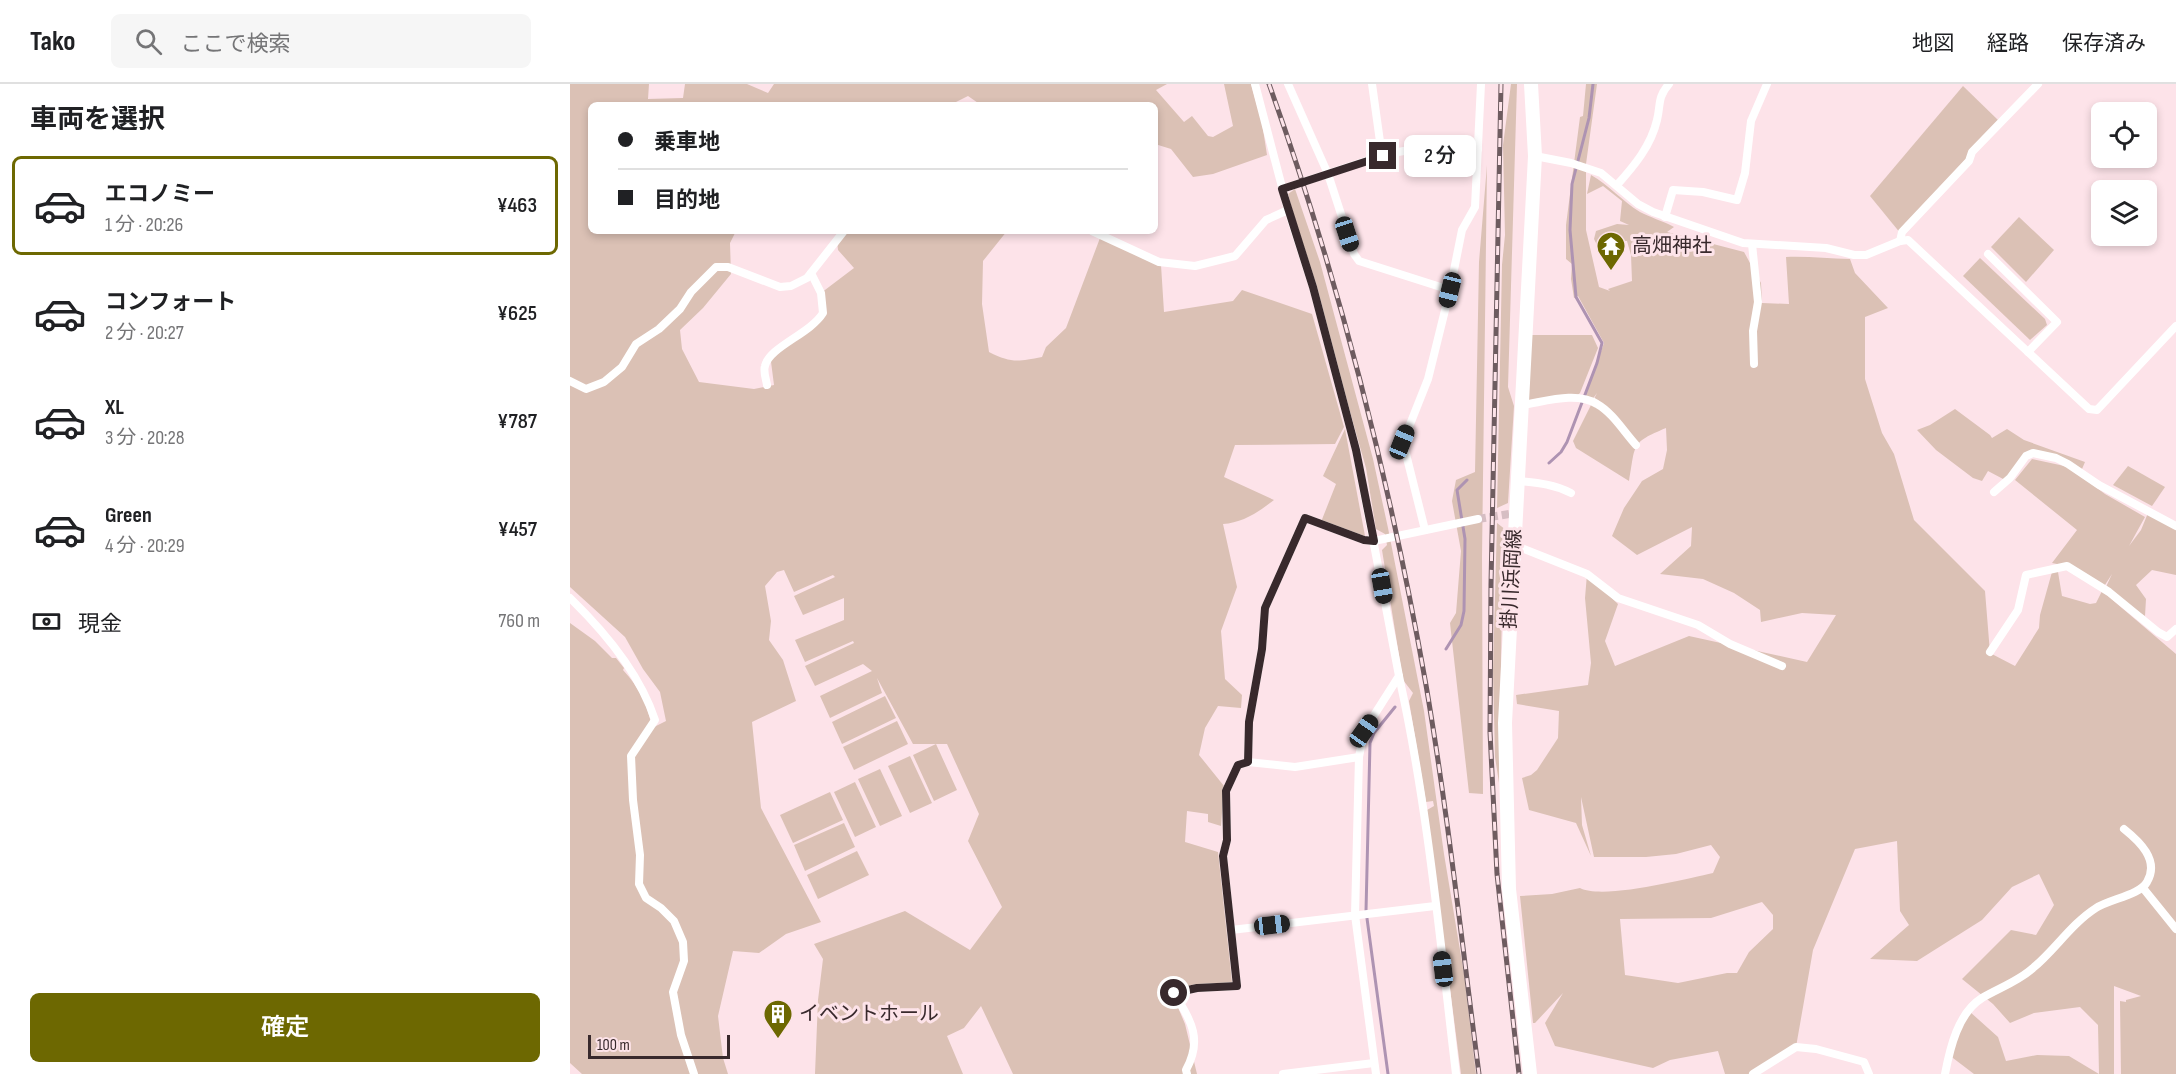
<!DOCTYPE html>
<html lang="ja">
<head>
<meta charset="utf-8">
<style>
	body { margin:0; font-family:"Sofia Sans Condensed","Noto Sans JP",sans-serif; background:#f6f6f6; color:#202124; height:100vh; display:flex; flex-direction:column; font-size:22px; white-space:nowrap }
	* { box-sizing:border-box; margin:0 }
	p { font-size:20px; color:#757577 }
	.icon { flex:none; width:33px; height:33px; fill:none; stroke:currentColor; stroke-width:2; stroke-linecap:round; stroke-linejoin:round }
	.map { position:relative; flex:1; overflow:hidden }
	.sheet { display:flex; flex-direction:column; background:#fff; width:570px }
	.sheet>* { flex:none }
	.banner { position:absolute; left:18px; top:18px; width:570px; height:132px; border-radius:9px; box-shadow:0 3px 9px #0003; display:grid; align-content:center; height:132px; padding:0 30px; background:#fff }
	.fabs { position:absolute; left:1521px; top:18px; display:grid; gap:12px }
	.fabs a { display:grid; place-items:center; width:66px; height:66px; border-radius:9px; background:#fff; box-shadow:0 3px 9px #0003; font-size:30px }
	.scale { position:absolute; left:18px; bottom:15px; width:142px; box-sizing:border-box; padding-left:6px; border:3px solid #38292c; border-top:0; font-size:16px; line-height:21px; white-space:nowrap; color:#38292c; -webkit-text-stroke:4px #fde3e9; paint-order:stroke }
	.end { position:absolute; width:27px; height:27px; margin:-14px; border:8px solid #38292c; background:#fff; box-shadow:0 0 0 3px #fff }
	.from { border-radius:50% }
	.bubble { position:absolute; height:42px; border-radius:9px; background:#fff; box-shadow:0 3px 9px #0003; font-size:20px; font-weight:600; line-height:42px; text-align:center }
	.car { position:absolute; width:18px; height:36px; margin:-18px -9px; border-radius:8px; box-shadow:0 0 4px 2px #0007; background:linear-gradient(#222 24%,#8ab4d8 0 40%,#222 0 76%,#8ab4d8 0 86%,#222 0) }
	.banner b { display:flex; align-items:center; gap:21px; height:57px; font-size:22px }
	.banner b+b { border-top:2px solid #e0e0e0 }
	.banner i { width:15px; height:15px; background:#202124 }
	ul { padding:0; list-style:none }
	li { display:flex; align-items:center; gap:18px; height:99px; margin:0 12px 9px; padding:0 18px; border:3px solid transparent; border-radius:9px }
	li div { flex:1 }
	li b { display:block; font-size:22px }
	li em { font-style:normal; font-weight:600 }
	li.on { border-color:#6d6801 }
	li>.icon { width:54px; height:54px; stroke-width:1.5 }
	h2 { padding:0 30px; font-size:27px; line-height:72px }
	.pay { display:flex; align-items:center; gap:15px; height:66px; padding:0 30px; font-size:22px }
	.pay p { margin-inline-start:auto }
	.action { display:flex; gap:12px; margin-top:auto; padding:12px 30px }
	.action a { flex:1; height:69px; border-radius:9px; background:#6d6801; color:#fff; font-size:24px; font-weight:600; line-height:69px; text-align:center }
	header { display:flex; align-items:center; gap:36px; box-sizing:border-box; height:84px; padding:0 30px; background:#fff; border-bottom:2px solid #e0e0e0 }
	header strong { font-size:28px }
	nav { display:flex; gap:33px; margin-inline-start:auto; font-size:21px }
	.search { width:420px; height:54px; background:#f6f6f6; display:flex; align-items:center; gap:15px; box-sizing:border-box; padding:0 21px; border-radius:9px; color:#757577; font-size:22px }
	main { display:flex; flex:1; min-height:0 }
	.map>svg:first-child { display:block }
	.green { fill:#dbc1b5; fill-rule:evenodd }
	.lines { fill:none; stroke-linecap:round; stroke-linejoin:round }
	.stream { stroke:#ae93b2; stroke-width:3 }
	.minor-tunnel { stroke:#d6bec3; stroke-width:8; stroke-dasharray:8 4; stroke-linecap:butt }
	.minor { stroke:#fff; stroke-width:8 }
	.primary { stroke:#fff; stroke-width:14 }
	.rail-casing { stroke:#6e5c60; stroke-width:5 }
	.rail { stroke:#fde3e9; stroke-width:3; stroke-dasharray:9; stroke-linecap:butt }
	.route { stroke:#38292c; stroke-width:8 }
	.labels { text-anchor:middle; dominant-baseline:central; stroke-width:6; stroke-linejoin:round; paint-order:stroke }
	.poi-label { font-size:20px; fill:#38292c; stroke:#fde3e9; text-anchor:start }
	.street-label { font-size:20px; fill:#38292c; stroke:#fde3e9 }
</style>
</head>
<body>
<header>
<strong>Tako</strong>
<div class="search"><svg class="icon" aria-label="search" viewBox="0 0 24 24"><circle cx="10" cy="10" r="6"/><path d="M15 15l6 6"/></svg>ここで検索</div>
<nav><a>地図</a><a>経路</a><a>保存済み</a></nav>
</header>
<main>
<section class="sheet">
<h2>車両を選択</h2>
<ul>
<li class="on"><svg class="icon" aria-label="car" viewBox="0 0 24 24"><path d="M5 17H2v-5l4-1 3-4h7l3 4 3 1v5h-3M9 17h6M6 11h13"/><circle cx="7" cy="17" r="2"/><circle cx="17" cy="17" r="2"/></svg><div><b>エコノミー</b><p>1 分 · 20:26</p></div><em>¥463</em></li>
<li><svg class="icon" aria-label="car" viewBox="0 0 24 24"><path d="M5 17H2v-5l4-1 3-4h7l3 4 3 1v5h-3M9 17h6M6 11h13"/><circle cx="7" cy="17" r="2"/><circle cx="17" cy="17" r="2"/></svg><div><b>コンフォート</b><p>2 分 · 20:27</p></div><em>¥625</em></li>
<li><svg class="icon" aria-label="car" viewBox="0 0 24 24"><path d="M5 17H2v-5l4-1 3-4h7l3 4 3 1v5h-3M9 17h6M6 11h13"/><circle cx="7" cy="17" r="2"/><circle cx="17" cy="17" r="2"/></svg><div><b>XL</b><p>3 分 · 20:28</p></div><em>¥787</em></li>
<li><svg class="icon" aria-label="car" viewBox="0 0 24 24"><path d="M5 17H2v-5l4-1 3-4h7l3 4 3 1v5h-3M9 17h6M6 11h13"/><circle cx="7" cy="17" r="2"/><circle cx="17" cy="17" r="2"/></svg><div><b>Green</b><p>4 分 · 20:29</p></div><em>¥457</em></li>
</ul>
<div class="pay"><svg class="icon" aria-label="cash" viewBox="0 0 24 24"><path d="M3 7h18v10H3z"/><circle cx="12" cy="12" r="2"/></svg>現金<p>760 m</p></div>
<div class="action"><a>確定</a></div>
</section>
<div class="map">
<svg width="1606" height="990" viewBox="0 0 1606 990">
	<rect width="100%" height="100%" fill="#fde3e9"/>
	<g class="green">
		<path d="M0,0H79L78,15L113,14L115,0H177L198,9L204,0H597L586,6L614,38L622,32L638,52L643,53L663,42L654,0H681L692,39L697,71L643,90L623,93L601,65L585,60V21H411L398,12L380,21H21V147H166L160,159L161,190L133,224L110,246L112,265L129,298L184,305L204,301L200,270L253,229L251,209L284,184L268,166L267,157L274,147H437L413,177L412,220L419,268C441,279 447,278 472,273L476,263L496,244L530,154L591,181L594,228L663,217L672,206L742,230L774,343L765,360L665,361L654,393L704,416C689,428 672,439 653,440L667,503L651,547L655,595L672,611L671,624L648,622L635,644L629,671L654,702L651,742L638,738V730L617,727L615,758L648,768L662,898L601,907L615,940L627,990H443L411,922L394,944L377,952L393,990H245L248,916L253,875L244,860L335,827L400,866L432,823L398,757L409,730L377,660H366L387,706L364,717L343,671L366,660H343L307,594L312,609L260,634L250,612L302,587L293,580L245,602L235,582L284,559L283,557L235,578L225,556L274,536V514L233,531L224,512L265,493L263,491L224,508L214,486L207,488L195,502L201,537L199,556L213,576L226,617L182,638L191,724L251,838L216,850L189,869L163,867L148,932L153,974L158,990H12L0,979V539L25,557L42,574H46L54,584L53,586C69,603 78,621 82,644L96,637L90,608L73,585L55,553L0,503Z"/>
		<polygon points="941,0 947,0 938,303 944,322 938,419 927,424 932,181 935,151 933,61"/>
		<path d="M1016,0H1027L1016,80V146L1029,203L1040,207L1038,205L1062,197L1061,171L1057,157H1046L1030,167L1024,155L1026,147L1047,140L1059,141L1050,137L1052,117L1033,102L1017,110L1021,91C1039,101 1052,117 1070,128C1079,133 1093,137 1104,143L1097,148L1174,168L1191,199L1192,219L1219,220L1216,173C1238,172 1258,175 1280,175L1285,189L1318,224L1295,233V295L1312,349L1324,370L1344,436L1415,507L1420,569L1445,582L1469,544L1470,531L1482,488H1488L1492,512L1520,520L1526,519L1532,507L1606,570V990H1551L1550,917L1556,918V916L1571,912L1544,902V990H1404L1379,971L1399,927L1428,953L1436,977L1467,971L1499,972L1529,990L1528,941L1510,923L1464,929L1440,939L1423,920L1392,895L1441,846L1466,851L1484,821L1469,790L1442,803L1412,836L1347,877L1300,875L1339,841L1330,827L1327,757L1285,765L1243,866L1226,963L1183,990H1155L1148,967L1100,976L1083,984L985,962L975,939L993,909L965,939H963L950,812L982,810L1010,804C1033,816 1115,795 1143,789L1150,773L1141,761L1106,770L1076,773H1024L1011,713L1012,741L1021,772L1006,739L959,726L952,694L961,691L967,686L988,654L989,627L947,620L946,611L1018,601L1021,579L1015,514L1017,490L1048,520L1035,557L1045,582L1119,552L1237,578L1266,531L1232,529L1191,538L1190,526L1164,509L1133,495L1090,490L1121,462L1122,443L1067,471L1042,452L1054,424L1072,397L1093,385L1097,366L1096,344C1060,359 1066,360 1059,397L1006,364L1003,357L1027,309L1022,316L1015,313L1034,259L1008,212L1004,214L1001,195L1002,180L996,175V141L1010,33L1013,32ZM1192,818L1203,831V845L1179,868L1167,889H1157L1108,899L1055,891L1050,835L1141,834Z"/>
		<polygon points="1393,2 1429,37 1331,150 1300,112"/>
		<polygon points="917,81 912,473 913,710 899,709 880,539 886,529 891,467 882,417 886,396 905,388 909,178"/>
		<polygon points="725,105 750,178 803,375 818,444 854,627 874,770 894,890 906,990 891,990 857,726 864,722 863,717 856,718 839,617 843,609 833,596 812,466 817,461 815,450 806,445 796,384 718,110"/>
		<polygon points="1449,133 1484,166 1456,198 1421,163"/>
		<polygon points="1410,174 1475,235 1477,241 1460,256 1393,192"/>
		<polygon points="961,251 1022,251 1028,264 1010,309 1004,314 957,316"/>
		<polygon points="1385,325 1420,351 1422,354 1437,345 1454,356 1515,378 1512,385 1455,369 1435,396 1418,387 1412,397 1403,394 1366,366 1347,346 1360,341"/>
		<polygon points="775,345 795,452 751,438 766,400 753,392"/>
		<polygon points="1462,375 1499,383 1535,410 1575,433 1559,462 1571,446 1578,429 1606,445 1606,491 1582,486 1566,501 1576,515 1575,532 1548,516 1535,505 1542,490 1533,504 1497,482 1482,479 1507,446 1445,396"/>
		<polygon points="1558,382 1595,403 1582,422 1543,401"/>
		<polygon points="927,439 936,446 932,519 929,699 925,673 923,587"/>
		<polygon points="315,612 326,634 272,660 262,638"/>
		<polygon points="327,637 338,660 284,686 273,663"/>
		<polygon points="340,672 362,719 340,729 318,682"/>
		<polygon points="310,685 332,732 310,742 288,695"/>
		<polygon points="285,698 306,743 285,753 264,708"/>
		<polygon points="260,708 273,736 223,759 210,731"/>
		<polygon points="274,739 285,763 235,787 224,761"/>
		<polygon points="287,767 299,791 248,815 237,791"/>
	</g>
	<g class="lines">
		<g class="stream">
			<polyline points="979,379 991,368 997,358 1027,279 1032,259 1006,213 1000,146 1002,100 1019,34 1023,0"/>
			<polyline points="876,565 891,541 894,527 895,455 887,406 897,396"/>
			<polyline points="818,990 796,827 800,659 804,649 825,623"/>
		</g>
		<polyline class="minor-tunnel" points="908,435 939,430"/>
		<g class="minor">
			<polyline points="685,0 718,126 743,203 786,366 829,592 794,647 789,673 785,831 806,990"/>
			<polyline points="718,0 758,90 784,170 789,177 880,206"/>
			<polyline points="802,0 812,72"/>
			<polyline points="965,72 1001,79 1031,89 1068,120 1083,128 1173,159 1256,164 1284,171 1296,171 1330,157 1338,156 1519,325 1527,326 1606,242"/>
			<path d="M1047,101C1064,82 1081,62 1087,36C1091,20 1087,14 1099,0"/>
			<polyline points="712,105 817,70 845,65 908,65"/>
			<polyline points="1095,133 1103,106 1133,108 1167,116 1175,89 1181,37 1197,0"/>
			<polyline points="522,147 589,178 625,182 665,172 696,136 718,126"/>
			<polyline points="1330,157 1332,148 1399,77 1402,68 1468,0"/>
			<polyline points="1182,160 1188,218 1183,247 1184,280"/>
			<polyline points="1418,170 1487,238 1458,268"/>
			<polyline points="0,297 16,305 34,298 52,283 66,260 89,245 110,225 121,208 146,183 158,183 210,203 221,202 237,194 274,147"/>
			<path d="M197,301C196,295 193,287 195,282C199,263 240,250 253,229L251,209L241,189"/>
			<path d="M952,321C974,318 1006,307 1027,320C1043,329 1054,348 1066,361"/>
			<path d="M948,397C968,399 983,400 1001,409"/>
			<polyline points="1424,408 1440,394 1456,372 1463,369 1486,374 1498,380 1529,401 1606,442"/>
			<polyline points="855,446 833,358 858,295 880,206 892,146 905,123 911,0"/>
			<polyline points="944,461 1017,490 1048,514 1128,541 1160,560 1212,582"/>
			<path d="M0,514C35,548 70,590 85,636L61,672L63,716L70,771L69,800L76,814L91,824L104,837L113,858L114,877L103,908L111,951L124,990"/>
			<polyline points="1420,568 1448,526 1456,491 1497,482 1539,508 1588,548 1597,553 1606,545"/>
			<path d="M829,592C858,723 870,857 886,990"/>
			<polyline points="678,678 679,638 692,565 695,524 735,434 794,456 804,457 908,435"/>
			<polyline points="1573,804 1606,845"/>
			<polyline points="661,846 865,822"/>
			<path d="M617,990L616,986C633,955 621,937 604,909L627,904L667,902L653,772L657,756L656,707L668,681L678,678L725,683L789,673"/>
			<polyline points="713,990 804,979"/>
			<polyline points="1183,990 1226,963 1246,965 1294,978 1299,990"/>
			<path d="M1375,990C1380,964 1388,929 1412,914C1429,904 1449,897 1463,884C1485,866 1501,840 1526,824C1540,815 1570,811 1577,798C1590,776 1569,757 1554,745"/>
		</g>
		<polyline class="primary" points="960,990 939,805 935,639 965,72 961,0"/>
		<g class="rail-casing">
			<g id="rail">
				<path d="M699,0C769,195 820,397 856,601C878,730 892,860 909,990"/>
				<polyline points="931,0 921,501 920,648 927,790 949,990"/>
			</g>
		</g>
		<use href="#rail" class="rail"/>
	</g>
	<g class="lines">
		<polyline class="route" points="604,909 627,904 667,902 653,772 657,756 656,707 668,681 678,678 679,638 692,565 695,524 735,434 794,456 804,457 786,366 743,203 712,105 813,72"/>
	</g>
	<defs>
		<g id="temple-pin" transform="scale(1.5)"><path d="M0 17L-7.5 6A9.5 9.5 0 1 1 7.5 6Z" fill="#6d6801" stroke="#fde3e9"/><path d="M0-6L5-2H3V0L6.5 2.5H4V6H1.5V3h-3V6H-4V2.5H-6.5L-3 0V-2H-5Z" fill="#fff"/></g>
		<g id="building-pin" transform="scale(1.5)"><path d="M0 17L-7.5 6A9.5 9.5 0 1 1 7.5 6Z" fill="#6d6801" stroke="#fde3e9"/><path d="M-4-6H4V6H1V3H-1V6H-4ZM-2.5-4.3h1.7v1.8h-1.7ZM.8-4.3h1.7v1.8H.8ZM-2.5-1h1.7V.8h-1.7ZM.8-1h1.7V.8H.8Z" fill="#fff"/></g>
	</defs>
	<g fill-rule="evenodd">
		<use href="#temple-pin" x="1041" y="162"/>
		<use href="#building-pin" x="208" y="930"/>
	</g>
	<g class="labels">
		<g class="poi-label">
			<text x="1062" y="162">高畑神社</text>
			<text x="229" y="930">イベントホール</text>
		</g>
		<g class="street-label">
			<text transform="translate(942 495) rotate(-87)">掛川浜岡線</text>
		</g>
	</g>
</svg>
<div class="fabs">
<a><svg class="icon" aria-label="locate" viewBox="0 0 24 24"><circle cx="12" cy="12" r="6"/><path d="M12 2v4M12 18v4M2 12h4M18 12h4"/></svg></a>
<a><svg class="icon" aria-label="layers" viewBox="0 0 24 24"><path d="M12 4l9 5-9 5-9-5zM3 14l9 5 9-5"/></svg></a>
</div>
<div class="scale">100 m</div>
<i class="end from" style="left:604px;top:909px"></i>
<i class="end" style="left:813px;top:72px"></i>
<div class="bubble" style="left:834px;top:51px;width:72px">2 分</div>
<i class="car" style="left:777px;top:150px;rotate:162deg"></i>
<i class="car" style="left:880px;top:206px;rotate:194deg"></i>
<i class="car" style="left:832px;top:358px;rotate:22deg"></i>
<i class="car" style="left:812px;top:502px;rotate:170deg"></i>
<i class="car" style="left:794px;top:647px;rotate:35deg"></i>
<i class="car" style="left:702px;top:841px;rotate:83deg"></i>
<i class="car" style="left:873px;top:885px;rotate:353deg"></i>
<div class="banner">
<b><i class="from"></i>乗車地</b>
<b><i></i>目的地</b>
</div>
</div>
</main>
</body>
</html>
